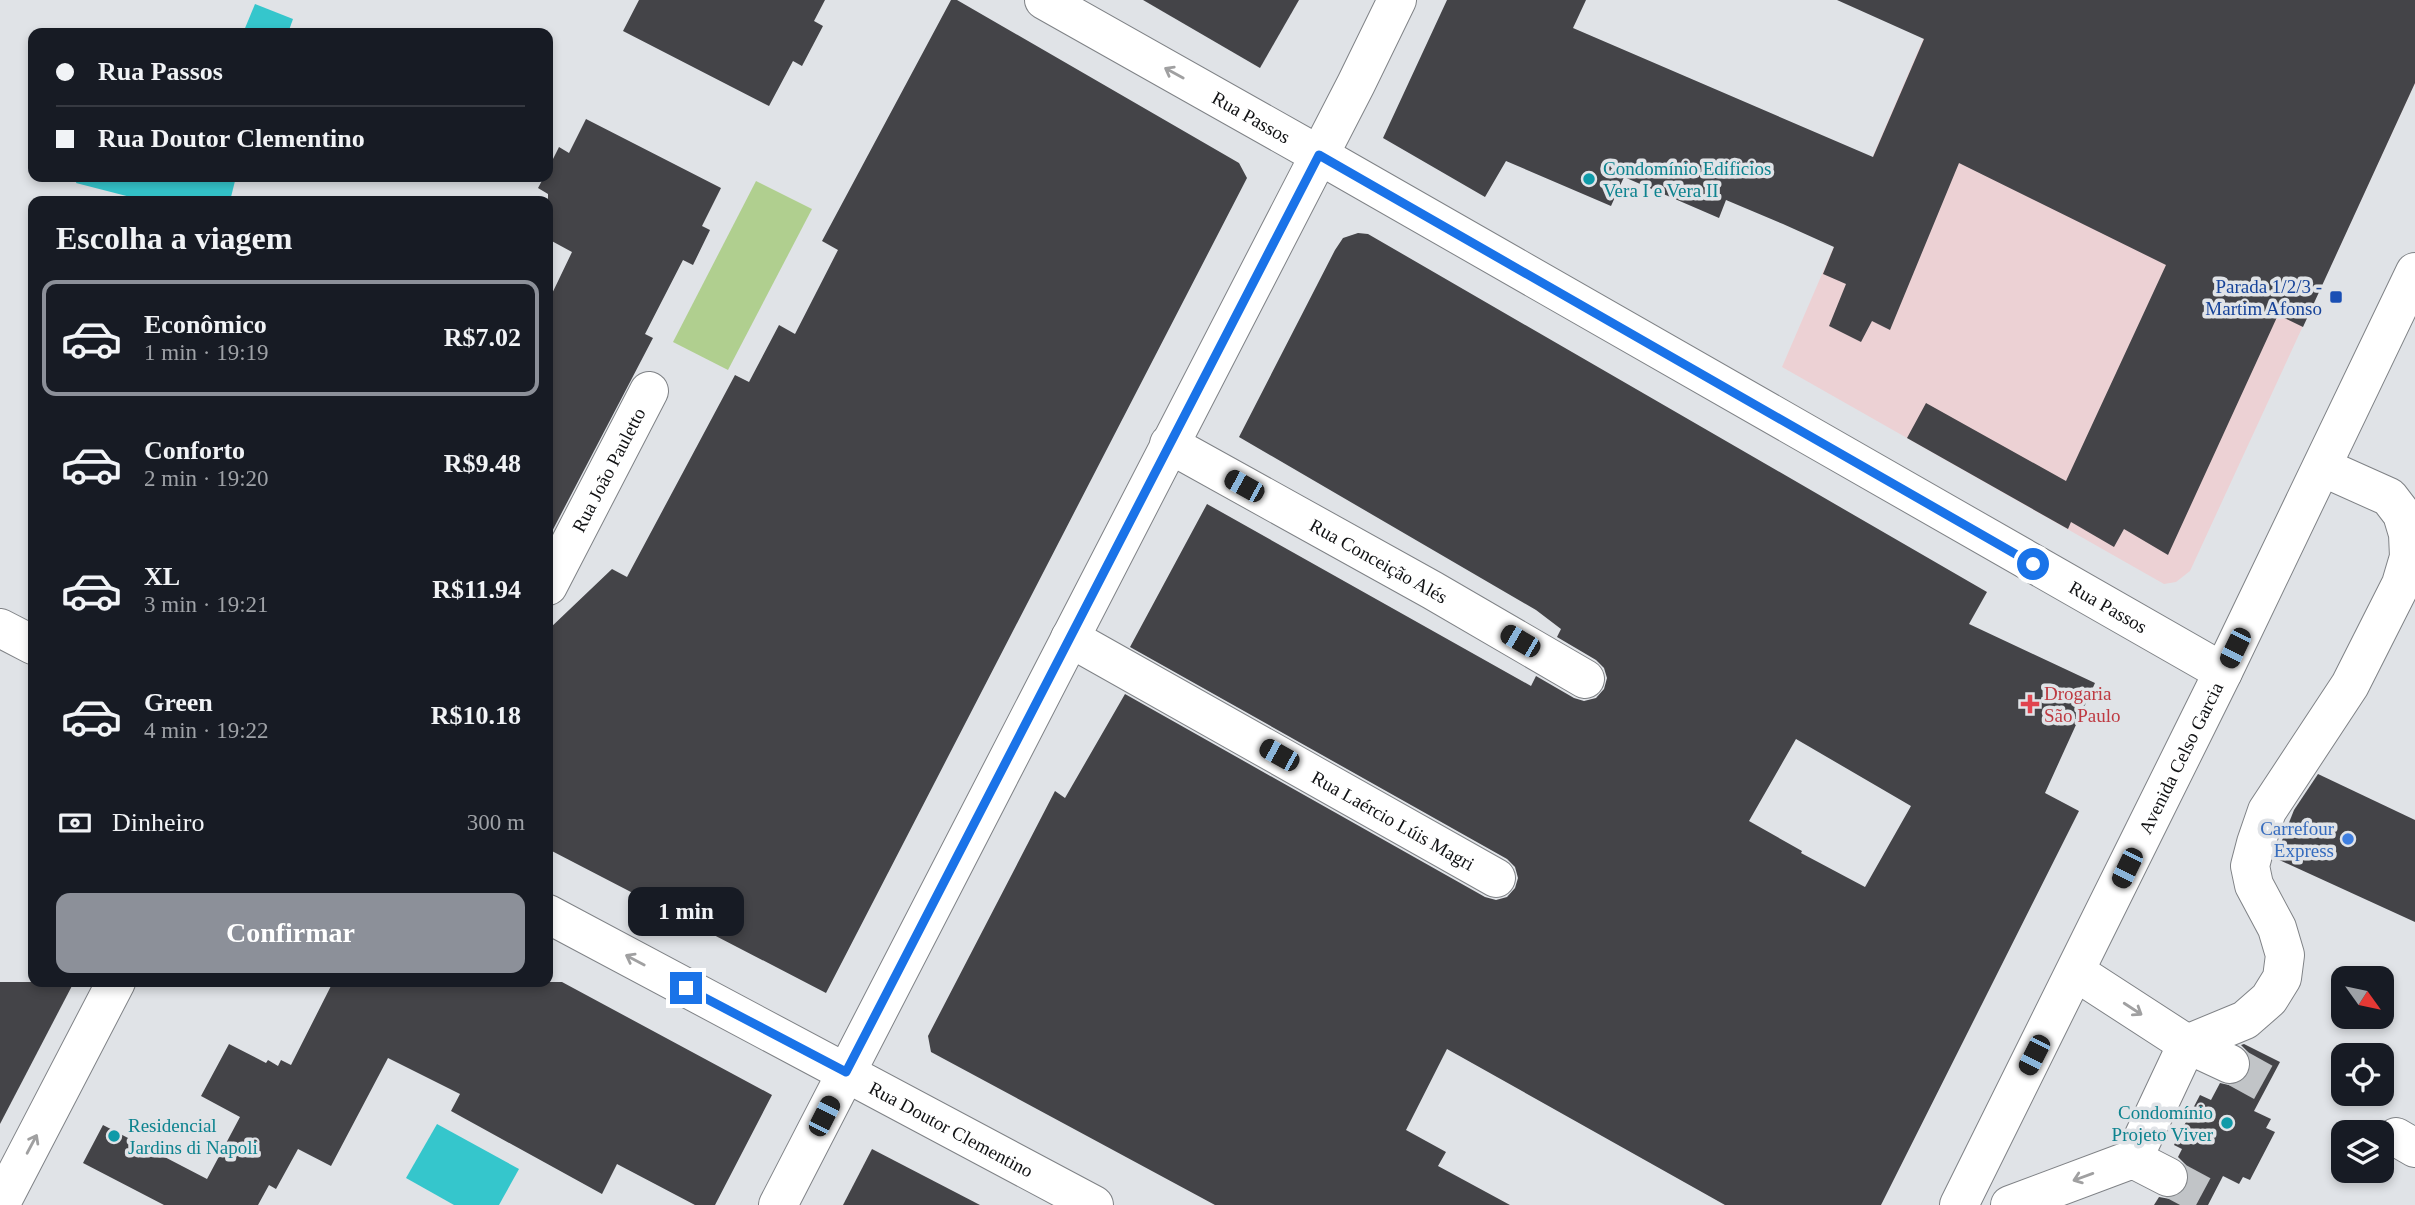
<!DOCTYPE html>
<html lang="pt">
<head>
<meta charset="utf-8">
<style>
	body { margin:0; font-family:Georgia,serif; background:#242831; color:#f1f3f6; height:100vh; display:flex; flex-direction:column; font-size:26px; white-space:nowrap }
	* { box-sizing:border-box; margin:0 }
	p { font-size:23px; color:#9ea1a6 }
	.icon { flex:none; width:38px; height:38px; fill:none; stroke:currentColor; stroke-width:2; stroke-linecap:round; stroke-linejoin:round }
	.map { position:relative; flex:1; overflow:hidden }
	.panel { position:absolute; left:28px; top:196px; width:525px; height:791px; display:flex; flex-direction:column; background:#171b24; border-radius:14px; box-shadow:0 4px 10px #0003 }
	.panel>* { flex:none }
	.top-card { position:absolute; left:28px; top:28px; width:525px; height:154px; border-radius:14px; box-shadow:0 4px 10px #0003; display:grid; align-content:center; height:154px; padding:0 28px; background:#171b24 }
	.needle { width:46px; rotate:123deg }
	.controls { position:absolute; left:2331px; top:966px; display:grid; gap:14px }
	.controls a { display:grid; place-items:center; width:63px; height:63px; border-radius:14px; background:#171b24; box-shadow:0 4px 10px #0003; font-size:35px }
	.end { position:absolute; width:32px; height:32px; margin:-16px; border:9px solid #1a73e8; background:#fff; box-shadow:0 0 0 4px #fff }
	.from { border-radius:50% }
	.bubble { position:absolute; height:49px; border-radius:14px; background:#171b24; box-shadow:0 4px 10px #0003; font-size:23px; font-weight:600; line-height:49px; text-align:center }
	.car { position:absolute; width:21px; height:42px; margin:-21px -10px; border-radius:9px; box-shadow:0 0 5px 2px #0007; background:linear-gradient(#222 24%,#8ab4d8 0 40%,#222 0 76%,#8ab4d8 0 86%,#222 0) }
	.top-card b { display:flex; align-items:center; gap:24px; height:66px; font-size:26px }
	.top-card b+b { border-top:2px solid #363941 }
	.top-card i { width:18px; height:18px; background:#f1f3f6 }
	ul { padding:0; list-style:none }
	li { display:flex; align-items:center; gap:21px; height:116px; margin:0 14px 10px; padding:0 14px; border:4px solid transparent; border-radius:14px }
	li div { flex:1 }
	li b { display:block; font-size:26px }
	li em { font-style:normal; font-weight:600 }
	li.on { border-color:#8c9099 }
	li>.icon { width:63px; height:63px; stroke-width:1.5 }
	h2 { padding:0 28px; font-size:32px; line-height:84px }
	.pay { display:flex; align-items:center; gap:18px; height:77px; padding:0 28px; font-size:26px }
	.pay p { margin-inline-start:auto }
	.action { display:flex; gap:14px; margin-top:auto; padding:14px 28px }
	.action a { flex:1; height:80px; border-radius:14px; background:#8c9099; color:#fff; font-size:28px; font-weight:600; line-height:80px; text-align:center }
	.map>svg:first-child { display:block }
	.education { fill:#ecd1d4 }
	.green { fill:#b0cf8f }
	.water { fill:#35c6cc }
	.building { fill:#444448; fill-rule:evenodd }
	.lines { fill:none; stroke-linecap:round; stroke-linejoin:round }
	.minor-tunnel { stroke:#c1c4c7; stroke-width:38; stroke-dasharray:38 19; stroke-linecap:butt }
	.minor-casing { stroke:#7f8286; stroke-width:40 }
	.major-casing { stroke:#7f8286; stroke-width:40 }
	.minor { stroke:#fff; stroke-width:38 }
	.major { stroke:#fff; stroke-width:38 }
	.oneway { stroke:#a0a0a1 }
	.route { stroke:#1a73e8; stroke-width:9 }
	.culture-dot { fill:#0f9aa8; stroke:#e0e3e7; stroke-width:2.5 }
	.transit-dot { fill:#1a4fb4; stroke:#e0e3e7; stroke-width:2.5 }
	.health-dot { fill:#e0444e; stroke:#e0e3e7; stroke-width:2.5 }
	.shop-dot { fill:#3f7fe0; stroke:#e0e3e7; stroke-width:2.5 }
	.labels { text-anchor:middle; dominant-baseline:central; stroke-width:7; stroke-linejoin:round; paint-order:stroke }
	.street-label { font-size:19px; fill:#111214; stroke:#e0e3e7 }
	.culture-label { font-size:19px; fill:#0d838f; stroke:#e0e3e7; text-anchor:start }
	.transit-label { font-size:19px; fill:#164399; stroke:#e0e3e7; text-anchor:end }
	.health-label { font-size:19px; fill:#be3a42; stroke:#e0e3e7; text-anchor:start }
	.shop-label { font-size:19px; fill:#366cbe; stroke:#e0e3e7; text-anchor:end }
</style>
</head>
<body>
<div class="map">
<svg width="2415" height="1205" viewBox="0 0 2415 1205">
	<rect width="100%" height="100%" fill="#e0e3e7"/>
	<polygon class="education" points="1940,0 2415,41 2415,83 2190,571 2176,582 2164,584 1782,367"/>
	<polygon class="green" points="756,181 812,209 728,370 673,342"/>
	<g class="water">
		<polygon points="255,4 293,19 288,33 243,33"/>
		<polygon points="78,177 236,177 230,201 146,201 76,183"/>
		<polygon points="437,1124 519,1169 499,1205 454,1205 406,1178"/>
	</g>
	<g class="building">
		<polygon points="639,0 825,0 814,21 823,26 802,66 793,61 769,106 623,31"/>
		<polygon points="951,0 957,0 1239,163 1247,178 826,993 548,849 548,630 612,569 627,577 735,375 749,382 779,325 795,334 838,250 822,241"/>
		<polygon points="1143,0 1299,0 1260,68"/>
		<polygon points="1447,0 1586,0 1573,28 1873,157 1924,39 1837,0 2415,0 2415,83 2303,327 2278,315 2168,555 2124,529 2114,547 2071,522 2068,529 1907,438 1926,403 2066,481 2166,265 1959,163 1890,330 1872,321 1861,342 1829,326 1846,284 1823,274 1834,247 1783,224 1726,200 1719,218 1624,177 1611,206 1506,161 1485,197 1383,138"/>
		<polygon points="586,119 721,188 702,226 710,230 693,265 683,260 645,334 653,338 548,539 548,302 572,252 548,239 548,194 538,188 544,177 548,177 548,169 559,147 569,153"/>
		<path d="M1358,233L1368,234L1987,592L1969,624L2095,683L2045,793L2079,811L1881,1205H1725L1447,1049L1406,1130L1446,1152L1438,1166L1510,1205H1215L931,1052L928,1036L1055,791L1065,798L1125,694L1485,897L1496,900L1507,897L1515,888L1518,878L1515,867L1507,859L1130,647L1207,504L1531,686L1536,676L1574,698L1584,701L1596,698L1604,689L1607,678L1604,668L1596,660L1557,637L1561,629L1536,610L1239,437L1335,250L1343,238ZM1796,739L1911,806L1865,887L1801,853L1802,851L1749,821Z"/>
		<polygon points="2318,774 2415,820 2415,922 2275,858 2294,810"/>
		<polygon points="0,982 74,982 0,1124"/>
		<polygon points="333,982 562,982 772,1095 715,1205 695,1205 617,1164 602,1194 451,1111 460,1094 388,1058 331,1166 298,1149 276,1189 269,1185 258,1205 164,1205 83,1163 103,1125 207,1179 240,1117 201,1096 229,1044 266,1063 268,1060 278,1066 281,1060 291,1065"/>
		<polygon points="2244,1044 2280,1062 2254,1111 2271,1119 2266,1128 2275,1132 2250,1180 2243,1177 2239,1184 2223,1176 2208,1205 2154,1205 2159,1197 2170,1199 2179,1196 2187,1188 2190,1175 2186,1165 2178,1157 2182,1149 2174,1145 2200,1095 2211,1100 2220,1083 2233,1086 2243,1081 2249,1074 2252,1061 2248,1052 2241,1045"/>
		<polygon points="872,1149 980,1205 843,1205"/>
	</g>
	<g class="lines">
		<g class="minor-tunnel">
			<polyline points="2230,1064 2268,1085"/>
			<polyline points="2168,1177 2211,1200"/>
		</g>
		<g class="minor-casing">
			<g id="minor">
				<path id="s1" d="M1044,0L1319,155L2223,672"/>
				<path id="s2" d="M1169,444L1432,590L1585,679"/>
				<path id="s3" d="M548,586L649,391"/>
				<polyline points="0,628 33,645"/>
				<path id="s4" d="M1070,638L1496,878"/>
				<path id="s5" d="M548,914L1094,1205"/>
				<polyline points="2076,972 2187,1044 2230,1064"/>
				<polyline points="2396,1137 2415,1148"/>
				<polyline points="2133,1159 2187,1044 2245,1020 2269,999 2282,978 2285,955 2277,928 2254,885 2250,866 2256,843 2267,811 2350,685 2401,584 2409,557 2408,534 2402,514 2389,497 2322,467"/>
				<polyline points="0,1205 116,982"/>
				<polyline points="778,1205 1356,84 1397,0"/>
				<polyline points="2010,1205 2133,1159 2168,1177"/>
			</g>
		</g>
		<g class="major-casing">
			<g id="major">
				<path id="s6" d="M1959,1205L2223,672L2415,272"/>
			</g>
		</g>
		<use href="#minor" class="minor"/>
		<use href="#major" class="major"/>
	</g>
	<defs><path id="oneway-shaft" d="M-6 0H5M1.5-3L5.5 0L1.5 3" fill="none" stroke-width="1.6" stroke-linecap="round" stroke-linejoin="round" transform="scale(1.75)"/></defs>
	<g class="oneway">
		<use href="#oneway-shaft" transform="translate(1174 73) rotate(-151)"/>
		<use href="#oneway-shaft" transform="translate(635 960) rotate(-152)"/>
		<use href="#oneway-shaft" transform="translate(2133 1009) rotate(33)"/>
		<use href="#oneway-shaft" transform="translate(32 1144) rotate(-62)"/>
		<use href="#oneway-shaft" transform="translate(2083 1177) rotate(160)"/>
	</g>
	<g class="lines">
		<polyline class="route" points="686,988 846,1072 1319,155 2033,564"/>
	</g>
	<g class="culture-dot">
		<circle cx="1589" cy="179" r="7"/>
		<circle cx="2227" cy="1123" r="7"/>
		<circle cx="114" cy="1136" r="7"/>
	</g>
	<rect class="transit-dot" x="2329" y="290" width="14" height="14" rx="3.5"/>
	<path class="health-dot" d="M2026.5 693.5h7v7h7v7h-7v7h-7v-7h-7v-7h7z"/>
	<circle class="shop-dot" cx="2348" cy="839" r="7"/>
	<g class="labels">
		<g class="street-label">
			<text stroke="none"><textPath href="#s1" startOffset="238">Rua Passos</textPath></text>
			<text stroke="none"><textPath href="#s3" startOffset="131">Rua João Pauletto</textPath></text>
			<text stroke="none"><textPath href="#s2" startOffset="240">Rua Conceição Alés</textPath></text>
			<text stroke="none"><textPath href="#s1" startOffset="1225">Rua Passos</textPath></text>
			<text stroke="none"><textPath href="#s6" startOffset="499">Avenida Celso Garcia</textPath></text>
			<text stroke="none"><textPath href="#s4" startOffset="371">Rua Laércio Lúis Magri</textPath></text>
			<text stroke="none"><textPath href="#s5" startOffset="457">Rua Doutor Clementino</textPath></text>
		</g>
		<g class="culture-label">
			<text x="1603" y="168">Condomínio Edificios<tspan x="1603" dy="22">Vera I e Vera II</tspan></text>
			<text x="2213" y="1112" text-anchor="end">Condomínio<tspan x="2213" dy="22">Projeto Viver</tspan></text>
			<text x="128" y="1125">Residencial<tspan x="128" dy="22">Jardins di Napoli</tspan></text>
		</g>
		<g class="transit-label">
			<text x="2322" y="286">Parada 1/2/3 -<tspan x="2322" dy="22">Martim Afonso</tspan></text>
		</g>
		<g class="health-label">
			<text x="2044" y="693">Drogaria<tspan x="2044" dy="22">São Paulo</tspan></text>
		</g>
		<g class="shop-label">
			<text x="2334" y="828">Carrefour<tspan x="2334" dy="22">Express</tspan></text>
		</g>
	</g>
</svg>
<div class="controls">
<a><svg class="needle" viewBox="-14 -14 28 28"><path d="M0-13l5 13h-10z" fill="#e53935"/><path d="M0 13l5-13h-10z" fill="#9ea1a6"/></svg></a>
<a><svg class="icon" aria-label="locate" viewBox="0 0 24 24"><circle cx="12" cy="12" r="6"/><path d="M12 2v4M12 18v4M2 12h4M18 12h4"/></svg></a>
<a><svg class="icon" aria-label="layers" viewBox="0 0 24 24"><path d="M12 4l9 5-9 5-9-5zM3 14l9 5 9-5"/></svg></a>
</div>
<i class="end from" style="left:2033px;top:564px"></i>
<i class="end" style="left:686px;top:988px"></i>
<div class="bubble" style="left:628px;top:887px;width:116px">1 min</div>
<i class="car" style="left:1244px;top:486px;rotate:299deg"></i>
<i class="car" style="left:1520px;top:641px;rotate:300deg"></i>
<i class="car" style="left:2235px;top:648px;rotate:206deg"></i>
<i class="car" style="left:1279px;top:755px;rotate:299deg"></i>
<i class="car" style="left:2127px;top:868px;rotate:206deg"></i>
<i class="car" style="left:2034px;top:1055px;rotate:207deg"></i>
<i class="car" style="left:824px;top:1116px;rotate:27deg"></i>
<div class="top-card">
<b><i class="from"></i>Rua Passos</b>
<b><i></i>Rua Doutor Clementino</b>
</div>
<section class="panel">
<h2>Escolha a viagem</h2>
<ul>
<li class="on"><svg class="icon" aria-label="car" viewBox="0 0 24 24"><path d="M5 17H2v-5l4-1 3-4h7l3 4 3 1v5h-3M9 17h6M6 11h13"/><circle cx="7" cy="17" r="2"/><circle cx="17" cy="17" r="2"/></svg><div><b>Econômico</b><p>1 min · 19:19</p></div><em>R$7.02</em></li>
<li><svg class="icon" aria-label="car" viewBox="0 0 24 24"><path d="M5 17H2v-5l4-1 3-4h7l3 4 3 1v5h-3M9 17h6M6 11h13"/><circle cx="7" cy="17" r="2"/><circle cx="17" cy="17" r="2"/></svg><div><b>Conforto</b><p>2 min · 19:20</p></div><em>R$9.48</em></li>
<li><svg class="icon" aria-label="car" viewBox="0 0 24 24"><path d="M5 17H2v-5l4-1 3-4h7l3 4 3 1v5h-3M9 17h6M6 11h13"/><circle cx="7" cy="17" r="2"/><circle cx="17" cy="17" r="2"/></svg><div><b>XL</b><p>3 min · 19:21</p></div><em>R$11.94</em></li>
<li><svg class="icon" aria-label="car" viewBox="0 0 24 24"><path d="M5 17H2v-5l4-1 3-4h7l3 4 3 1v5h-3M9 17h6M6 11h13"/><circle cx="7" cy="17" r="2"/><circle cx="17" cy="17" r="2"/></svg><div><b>Green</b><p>4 min · 19:22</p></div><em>R$10.18</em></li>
</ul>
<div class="pay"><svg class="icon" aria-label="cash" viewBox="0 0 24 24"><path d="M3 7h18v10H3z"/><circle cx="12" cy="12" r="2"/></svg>Dinheiro<p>300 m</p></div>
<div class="action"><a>Confirmar</a></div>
</section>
</div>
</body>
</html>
